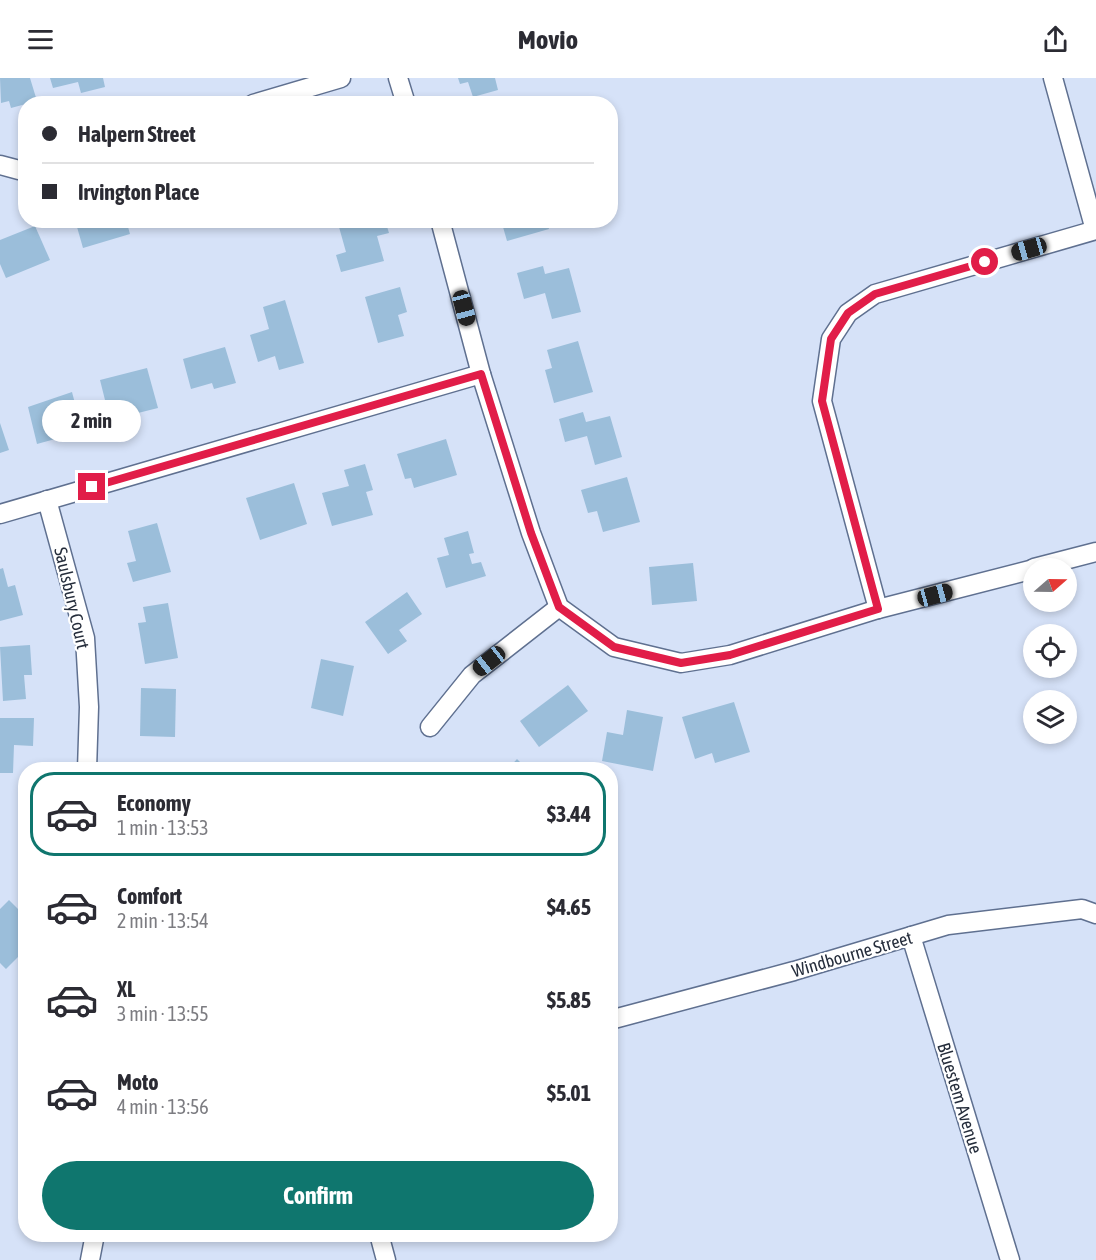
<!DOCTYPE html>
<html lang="en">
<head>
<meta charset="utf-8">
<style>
	body { margin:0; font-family:"Asap Condensed",sans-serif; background:#f7f7f7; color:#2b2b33; height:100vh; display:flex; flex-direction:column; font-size:22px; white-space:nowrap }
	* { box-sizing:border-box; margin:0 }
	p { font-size:20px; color:#7c7c81 }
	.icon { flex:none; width:33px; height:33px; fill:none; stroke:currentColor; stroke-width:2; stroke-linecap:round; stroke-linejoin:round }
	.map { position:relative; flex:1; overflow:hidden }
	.details { position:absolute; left:18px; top:684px; width:600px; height:480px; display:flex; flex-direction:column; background:#fff; border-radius:24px; box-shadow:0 3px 9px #0003 }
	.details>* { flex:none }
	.guide { position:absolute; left:18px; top:18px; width:600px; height:132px; border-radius:24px; box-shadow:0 3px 9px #0003; display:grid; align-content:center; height:132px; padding:0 24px; background:#fff }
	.needle { width:39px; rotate:70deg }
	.buttons { position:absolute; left:1023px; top:480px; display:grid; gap:12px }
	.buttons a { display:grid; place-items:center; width:54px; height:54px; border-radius:50%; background:#fff; box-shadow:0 3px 9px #0003; font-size:30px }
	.end { position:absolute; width:27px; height:27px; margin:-14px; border:8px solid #e11d48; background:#fff; box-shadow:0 0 0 3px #fff }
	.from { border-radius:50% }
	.bubble { position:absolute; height:42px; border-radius:21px; background:#fff; box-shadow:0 3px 9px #0003; font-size:20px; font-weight:700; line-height:42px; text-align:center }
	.car { position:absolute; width:18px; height:36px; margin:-18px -9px; border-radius:8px; box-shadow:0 0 4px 2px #0007; background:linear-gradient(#222 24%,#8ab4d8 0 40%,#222 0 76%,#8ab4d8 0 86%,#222 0) }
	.guide b { display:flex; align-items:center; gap:21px; height:57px; font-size:22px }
	.guide b+b { border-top:2px solid #e1e1e2 }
	.guide i { width:15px; height:15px; background:#2b2b33 }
	ul { padding:10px 0 0; list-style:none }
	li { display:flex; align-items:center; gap:18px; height:84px; margin:0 12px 9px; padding:0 12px; border:3px solid transparent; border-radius:24px }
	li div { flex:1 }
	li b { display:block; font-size:22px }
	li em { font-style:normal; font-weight:700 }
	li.active { border-color:#0f766e }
	li>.icon { width:54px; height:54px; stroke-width:1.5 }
	.action { display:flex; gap:12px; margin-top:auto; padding:12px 24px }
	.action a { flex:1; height:69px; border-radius:36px; background:#0f766e; color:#fff; font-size:24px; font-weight:700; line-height:69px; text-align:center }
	header { display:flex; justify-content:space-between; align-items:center; height:78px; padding:0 24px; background:#fff; font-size:27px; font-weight:700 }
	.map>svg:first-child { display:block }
	.building { fill:#9bbeda }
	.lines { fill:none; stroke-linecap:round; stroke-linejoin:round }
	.minor-casing { stroke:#5f7090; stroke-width:21 }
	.minor { stroke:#fff; stroke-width:18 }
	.route { stroke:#e11d48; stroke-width:8 }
	.labels { text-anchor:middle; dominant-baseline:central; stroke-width:4.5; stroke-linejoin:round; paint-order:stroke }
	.street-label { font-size:18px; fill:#252d3b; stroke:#fff }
</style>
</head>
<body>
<header><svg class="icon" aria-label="menu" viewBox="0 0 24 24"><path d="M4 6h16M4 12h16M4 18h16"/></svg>Movio<svg class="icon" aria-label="share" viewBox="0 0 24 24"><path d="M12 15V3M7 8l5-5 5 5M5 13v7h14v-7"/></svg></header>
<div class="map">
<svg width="1096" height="1182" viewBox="0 0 1096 1182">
	<rect width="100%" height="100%" fill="#d6e2f8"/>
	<g class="building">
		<polygon points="0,0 30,0 37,23 11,30 9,23 1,25"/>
		<polygon points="50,0 103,0 105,9 81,15 78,4 53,10"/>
		<polygon points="458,0 495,0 498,12 473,19 468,4 460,6"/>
		<polygon points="75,142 126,142 130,156 83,170"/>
		<polygon points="154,142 198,142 198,143 179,149 177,144 157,150"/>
		<polygon points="337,142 385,142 389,155 377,158 384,183 341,194 336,177 346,174"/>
		<polygon points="501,142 546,142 549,151 507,163"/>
		<polygon points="35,148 50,182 6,200 0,186 0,162"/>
		<polygon points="543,188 545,196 569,190 581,234 552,241 545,215 524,221 517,195"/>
		<polygon points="400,209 407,234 398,237 404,258 378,265 365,219"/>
		<polygon points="285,222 304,285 279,292 275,278 258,284 250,257 269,251 263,229"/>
		<polygon points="578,263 593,314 554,325 545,292 552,290 547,272"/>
		<polygon points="225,269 236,305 214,311 212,305 191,311 183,281"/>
		<polygon points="147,290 158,330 110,342 100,302"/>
		<polygon points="72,314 79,341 63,346 66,358 37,366 28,329"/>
		<polygon points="583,334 586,344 610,338 622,379 595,387 587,358 565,364 559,341"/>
		<polygon points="0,345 9,372 0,375"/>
		<polygon points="446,361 457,397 414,410 411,400 405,401 397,376"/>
		<polygon points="365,386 373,412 366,414 373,437 332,448 322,415 349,408 344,392"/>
		<polygon points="627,399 640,444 603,454 597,433 588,435 581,412"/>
		<polygon points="294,405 307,446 260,462 246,420"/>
		<polygon points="157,445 171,494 133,504 127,485 136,483 128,453"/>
		<polygon points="468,453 474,475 469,476 472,486 481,484 486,498 446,510 437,480 449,477 444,460"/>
		<polygon points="693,485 697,523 652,527 649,489"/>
		<polygon points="3,490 8,509 15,507 23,537 0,543 0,491"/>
		<polygon points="407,514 422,536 399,552 407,563 388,576 365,544"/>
		<polygon points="168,525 178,580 145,586 138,545 146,544 143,529"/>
		<polygon points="30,567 32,597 24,597 26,621 3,623 0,569"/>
		<polygon points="321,581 354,588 343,638 311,630"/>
		<polygon points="568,607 588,633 539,669 520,643"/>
		<polygon points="141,610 176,611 175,659 140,658"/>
		<polygon points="734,624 750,674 715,685 712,675 695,681 682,639"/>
		<polygon points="627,632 663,639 653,693 602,683 607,654 623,657"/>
		<polygon points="0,640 34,640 33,668 14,667 13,695 0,695"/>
		<polygon points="517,681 528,692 507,692"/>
		<polygon points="164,688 200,690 200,692 164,692"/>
		<polygon points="9,822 25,838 19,844 26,850 26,871 6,891 0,885 0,831"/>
	</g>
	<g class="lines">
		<g class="minor-casing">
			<g id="minor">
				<polyline points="398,0 406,26"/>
				<polyline points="1053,0 1095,152"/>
				<polyline points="253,26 341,0"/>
				<polyline points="0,87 19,92 26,90"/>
				<polyline points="440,142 481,296 531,455 559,529 614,569 681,585 730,577 878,531 1034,491"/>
				<polyline points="47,422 85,560 89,629 87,692"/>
				<polyline points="0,436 481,296"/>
				<polyline points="1034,490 1096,474"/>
				<polyline points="878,531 822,323 831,261 848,235 875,216 1096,152"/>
				<polyline points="430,649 472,597 559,529"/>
				<polyline points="911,858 1010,1182"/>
				<polyline points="610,942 794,893 948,847 1082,831 1096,836"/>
				<polyline points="379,1156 386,1182"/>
				<polyline points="90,1182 95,1156"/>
			</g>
		</g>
		<use href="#minor" class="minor"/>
	</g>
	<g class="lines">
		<polyline class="route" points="92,409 481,296 531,455 559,529 614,569 681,585 730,577 878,531 822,323 831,261 848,235 875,216 985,184"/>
	</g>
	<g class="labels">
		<g class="street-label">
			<text transform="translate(72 520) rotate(77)">Saulsbury Court</text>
			<text transform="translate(852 876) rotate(-16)">Windbourne Street</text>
			<text transform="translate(960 1020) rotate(73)">Bluestem Avenue</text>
		</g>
	</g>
</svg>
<div class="buttons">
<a><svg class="needle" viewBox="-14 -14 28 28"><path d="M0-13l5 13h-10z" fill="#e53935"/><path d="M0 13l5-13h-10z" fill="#7c7c81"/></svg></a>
<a><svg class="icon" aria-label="locate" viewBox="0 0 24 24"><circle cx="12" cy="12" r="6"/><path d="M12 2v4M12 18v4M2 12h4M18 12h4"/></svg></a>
<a><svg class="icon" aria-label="layers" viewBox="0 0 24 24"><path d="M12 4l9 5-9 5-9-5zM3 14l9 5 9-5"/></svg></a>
</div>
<i class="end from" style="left:985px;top:184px"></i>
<i class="end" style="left:92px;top:409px"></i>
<div class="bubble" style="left:42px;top:322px;width:99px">2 min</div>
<i class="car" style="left:1029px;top:171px;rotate:254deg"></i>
<i class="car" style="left:464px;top:230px;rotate:165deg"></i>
<i class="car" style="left:935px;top:517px;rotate:75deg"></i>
<i class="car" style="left:489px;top:583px;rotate:232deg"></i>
<div class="guide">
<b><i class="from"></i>Halpern Street</b>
<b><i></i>Irvington Place</b>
</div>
<section class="details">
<ul>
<li class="active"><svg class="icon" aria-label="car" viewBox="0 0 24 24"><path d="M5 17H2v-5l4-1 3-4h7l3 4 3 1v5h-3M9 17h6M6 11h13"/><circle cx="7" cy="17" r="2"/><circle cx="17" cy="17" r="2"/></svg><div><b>Economy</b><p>1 min · 13:53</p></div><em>$3.44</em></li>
<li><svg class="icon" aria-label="car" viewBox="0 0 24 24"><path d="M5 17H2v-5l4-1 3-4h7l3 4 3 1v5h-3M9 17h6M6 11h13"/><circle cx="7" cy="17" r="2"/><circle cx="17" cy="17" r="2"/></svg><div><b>Comfort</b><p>2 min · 13:54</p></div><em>$4.65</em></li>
<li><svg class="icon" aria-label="car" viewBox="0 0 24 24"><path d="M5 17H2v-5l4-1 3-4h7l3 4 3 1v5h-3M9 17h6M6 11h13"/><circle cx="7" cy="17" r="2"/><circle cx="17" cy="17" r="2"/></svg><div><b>XL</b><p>3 min · 13:55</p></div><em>$5.85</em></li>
<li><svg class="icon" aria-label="car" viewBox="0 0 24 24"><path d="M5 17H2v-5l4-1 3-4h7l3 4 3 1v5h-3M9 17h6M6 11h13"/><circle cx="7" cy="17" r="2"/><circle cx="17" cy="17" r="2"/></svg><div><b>Moto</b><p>4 min · 13:56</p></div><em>$5.01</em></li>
</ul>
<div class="action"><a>Confirm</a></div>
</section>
</div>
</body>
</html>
